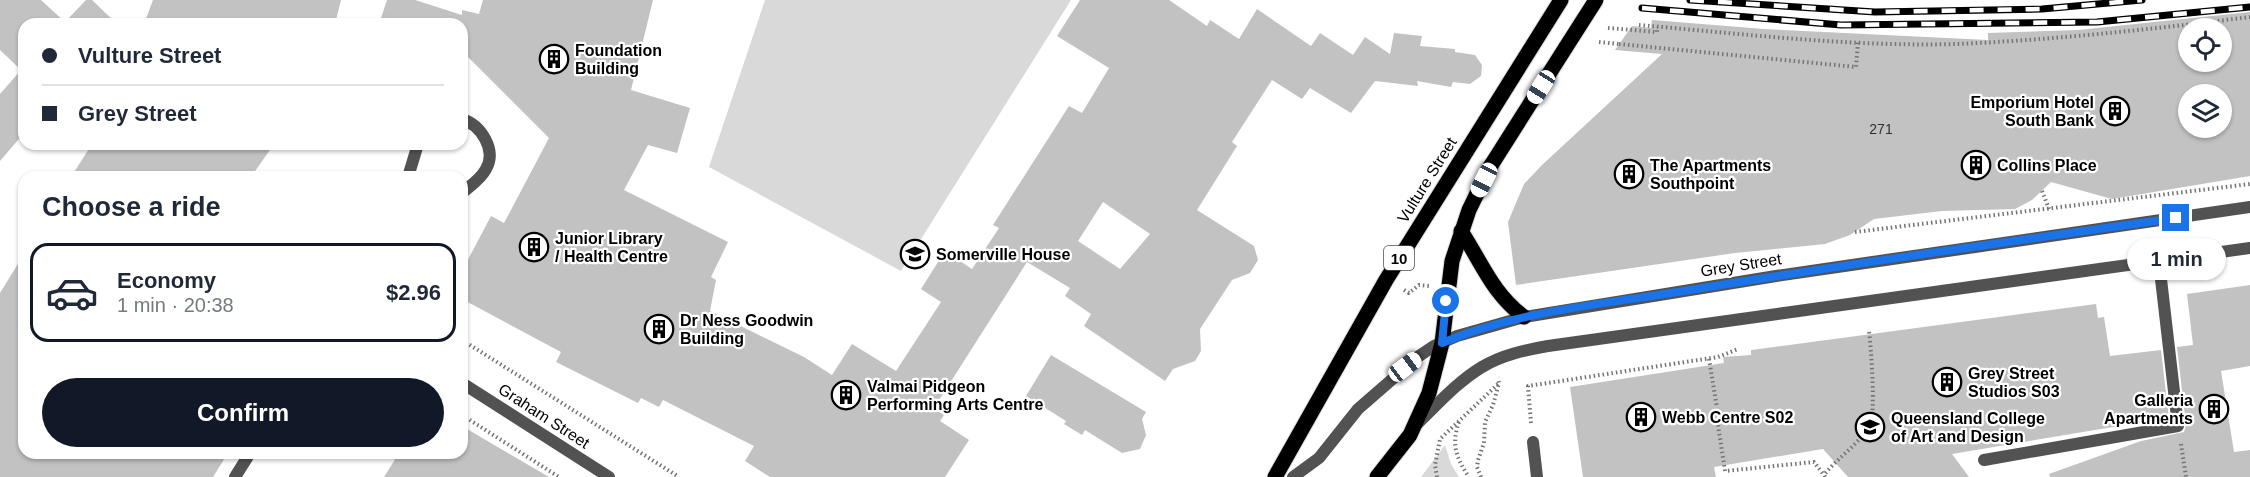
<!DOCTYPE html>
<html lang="en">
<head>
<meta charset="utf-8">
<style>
	body { margin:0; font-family:Helvetica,sans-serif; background:#f6f6f7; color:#1f2937; height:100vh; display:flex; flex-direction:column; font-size:22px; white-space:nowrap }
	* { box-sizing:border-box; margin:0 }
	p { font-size:20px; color:#747a83 }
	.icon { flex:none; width:33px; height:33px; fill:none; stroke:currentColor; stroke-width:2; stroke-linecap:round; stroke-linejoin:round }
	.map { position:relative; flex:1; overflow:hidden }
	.drawer { position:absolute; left:18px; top:171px; width:450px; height:288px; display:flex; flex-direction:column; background:#fff; border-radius:18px; box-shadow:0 2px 4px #0004 }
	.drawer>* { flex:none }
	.top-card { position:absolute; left:18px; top:18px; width:450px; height:132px; border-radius:18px; box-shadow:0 2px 4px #0004; display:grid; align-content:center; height:132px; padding:0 24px; background:#fff }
	.buttons { position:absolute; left:2178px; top:18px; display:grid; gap:12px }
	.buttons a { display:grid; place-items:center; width:54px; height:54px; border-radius:50%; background:#fff; box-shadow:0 2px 4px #0004; font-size:30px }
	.end { position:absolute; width:27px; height:27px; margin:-14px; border:8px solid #1a73e8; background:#fff; box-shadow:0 0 0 3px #fff }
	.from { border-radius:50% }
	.bubble { position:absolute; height:42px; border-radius:21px; background:#fff; box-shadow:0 2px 4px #0004; font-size:20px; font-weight:800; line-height:42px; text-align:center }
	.car { position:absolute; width:18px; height:36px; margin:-18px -9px; border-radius:8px; box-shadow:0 0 4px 2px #0007; background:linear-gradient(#fff 24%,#345 0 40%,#fff 0 76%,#345 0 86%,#fff 0) }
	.top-card b { display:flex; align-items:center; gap:21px; height:57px; font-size:22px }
	.top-card b+b { border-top:2px solid #e0e1e3 }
	.top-card i { width:15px; height:15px; background:#1f2937 }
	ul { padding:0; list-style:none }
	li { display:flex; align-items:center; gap:18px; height:99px; margin:0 12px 9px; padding:0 12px; border:3px solid transparent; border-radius:18px }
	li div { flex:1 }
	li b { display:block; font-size:22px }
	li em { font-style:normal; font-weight:800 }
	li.active { border-color:#111827 }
	li>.icon { width:54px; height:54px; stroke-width:1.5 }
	h2 { padding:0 24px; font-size:27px; line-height:72px }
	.cta { display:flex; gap:12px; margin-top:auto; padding:12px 24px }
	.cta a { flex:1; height:69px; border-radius:36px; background:#111827; color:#fff; font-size:24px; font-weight:800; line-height:69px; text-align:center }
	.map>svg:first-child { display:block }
	.green { fill:#d9d9d9 }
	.building { fill:#c2c2c2; fill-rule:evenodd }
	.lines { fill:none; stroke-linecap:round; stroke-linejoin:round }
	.primary-casing { stroke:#dbdbdb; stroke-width:17 }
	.path { stroke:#747474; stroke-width:4; stroke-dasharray:1.5 3; stroke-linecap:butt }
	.service { stroke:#525252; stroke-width:12 }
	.minor { stroke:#525252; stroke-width:12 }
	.tertiary { stroke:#525252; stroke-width:12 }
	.primary { stroke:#000; stroke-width:15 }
	.rail-casing { stroke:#000; stroke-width:7 }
	.rail { stroke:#fff; stroke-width:4.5; stroke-dasharray:14; stroke-linecap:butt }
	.primary-bridge-casing { stroke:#dbdbdb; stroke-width:17; stroke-linecap:butt }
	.path-bridge { stroke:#747474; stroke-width:4; stroke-dasharray:1.5 3; stroke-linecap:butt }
	.primary-bridge { stroke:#000; stroke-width:15 }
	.route { stroke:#1a73e8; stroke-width:8 }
	.labels { text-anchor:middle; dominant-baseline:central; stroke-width:4.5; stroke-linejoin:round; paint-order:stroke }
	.number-label { font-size:14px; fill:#303030 }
	.shield { fill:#fff; stroke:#4c4c4c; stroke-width:1.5 }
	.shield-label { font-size:15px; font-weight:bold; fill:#000 }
	.poi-label { font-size:16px; font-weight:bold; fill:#000; stroke:#fff; text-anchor:start }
	.street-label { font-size:16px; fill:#000; stroke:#fff }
</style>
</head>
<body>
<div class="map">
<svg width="2250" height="477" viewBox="0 0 2250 477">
	<rect width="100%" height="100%" fill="#fff"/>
	<g class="green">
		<polygon points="765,0 1071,0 901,271 709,167"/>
		<polygon points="1445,445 1451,464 1459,477 1421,477"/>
	</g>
	<g class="building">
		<polygon points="0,0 41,0 65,22 86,0 92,0 117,24 24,24 24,133 0,161 0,94 21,70 0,50"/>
		<polygon points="153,0 341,0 335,24 144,24"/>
		<path d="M387,0H415L462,15V10L479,14L483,0H653L631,90L690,108L677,153L648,145L624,190L728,242L711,277L716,280L710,311L804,357L832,375L852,344L896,371L941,302L921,289L945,251L972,269L999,228L993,225L1069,106L1082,113L1109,68L1057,36L1080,0H1169L1207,26L1210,20L1239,39L1257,9L1311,46L1320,33L1353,55L1365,37L1390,54L1394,33L1422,36L1420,46L1455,49V52L1475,55L1482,65L1481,76L1470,84L1453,82L1451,87L1417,81L1418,86L1375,81L1351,113L1310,88L1302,99L1272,80L1232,142L1237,146L1197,210L1254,246L1258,260L1250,273L1232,280L1200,329L1201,351L1195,361L1173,369L1165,381L1084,326L1091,314L1065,296L1070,288L1027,262L934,408L944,415L940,421L969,440L945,477H770L745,461L754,446L663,400L659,407L641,398L638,403L556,362L561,352L462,299V271L491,216L504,223L549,138L462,51V24H379ZM1103,202L1150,234L1120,269L1078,241Z"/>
		<path d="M2250,12V176L2112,199L2051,182L2032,200L2015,209L1942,211L1874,219L1850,235L1825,244L1735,253L1516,285L1508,222L1524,184L1542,165L1662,54L1615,50L1632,26L1651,28L1652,20L1764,29L1988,40V33L2078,30ZM2188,28H2222V62H2188ZM2188,94H2222V128H2188Z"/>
		<polygon points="92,144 274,144 251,177 71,177"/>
		<polygon points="24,254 24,453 228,453 213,477 0,477 0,293"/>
		<polygon points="2250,285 2250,366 2221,371 2234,452 2250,450 2250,477 2050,477 2049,474 2141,441 2184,432 2186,425 2177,347 2193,345 2187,294"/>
		<polygon points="2096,304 2098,318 2104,317 2110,356 2161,350 2169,419 2156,422 2155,420 1952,454 1969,477 1848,477 1823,449 1714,467 1716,477 1583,477 1570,387 1724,363 1723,357 1751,355 1751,350"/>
		<polygon points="1051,355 1146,412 1142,419 1146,435 1140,449 1122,453 1085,430 1082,435 1064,424 1066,421 1026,396"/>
		<polygon points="462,426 549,477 384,477 399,453 462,453"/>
	</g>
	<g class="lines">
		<g class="primary-casing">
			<g id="primary">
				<path d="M1461,231C1482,263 1492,293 1524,317"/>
				<polyline points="1275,477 1386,280 1561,0"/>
				<polyline points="1377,477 1410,435 1429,393 1442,343 1452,261 1469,210 1490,167 1566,47"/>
			</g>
		</g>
		<g class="path">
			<path d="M1639,25C1745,34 1851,47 1956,44C2054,40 2153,29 2250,17"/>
			<polyline points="1608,28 1657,32 1657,27"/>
			<polyline points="1619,44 1856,67 1858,42"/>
			<polyline points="2042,191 2049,209"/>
			<polyline points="1855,232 2250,184"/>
			<polyline points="1404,290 1409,293 1419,285 1429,286"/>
			<polyline points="462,340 679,477"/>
			<polyline points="1709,359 1717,408"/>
			<polyline points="462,415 559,477"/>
			<path d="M1459,422C1451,444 1456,458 1469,477"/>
			<polyline points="1531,423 1528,386 1718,357 1738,349"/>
			<polyline points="1718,425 1725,471 1814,462 1824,475"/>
			<polyline points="2181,444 2186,477"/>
			<polyline points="1437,477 1435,465 1440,439 1498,384"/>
			<polyline points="1481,477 1477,467 1478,460 1484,443 1485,422 1493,405 1499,383 1498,378"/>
			<path d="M1825,477L1824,475C1838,457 1860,444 1870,424C1876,413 1871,347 1869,331"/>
		</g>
		<g class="service">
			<path d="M462,119C481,125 497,150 486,169C481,179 470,186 462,193"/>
			<polyline points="408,177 418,144"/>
			<polyline points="1533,442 1537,477"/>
			<polyline points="1984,460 2178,426 2159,262"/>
			<polyline points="235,477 250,453"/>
		</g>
		<polyline class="minor" points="462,383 609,477"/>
		<g class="tertiary">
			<path d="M1416,425C1437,405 1457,382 1482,367C1502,355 1525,350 1548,346L2250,248"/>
			<polyline points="1293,477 1319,458 1358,409 1419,356 1434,346 1457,336 1524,317 1776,276 2250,207"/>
		</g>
		<use href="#primary" class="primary"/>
		<g class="rail-casing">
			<g id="rail">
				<polyline points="1690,0 1875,12 2042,9 2142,0"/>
				<polyline points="1642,8 1841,25 2097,22 2250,7"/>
			</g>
		</g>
		<use href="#rail" class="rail"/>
		<g class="primary-bridge-casing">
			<polyline id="primary-bridge" points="1566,47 1596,0"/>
		</g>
		<polyline class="path-bridge" points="1599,42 1619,44"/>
		<use href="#primary-bridge" class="primary-bridge"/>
	</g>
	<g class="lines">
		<path class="route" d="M1446,301L1442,343C1520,310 1607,304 1690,290C1852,263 2014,241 2176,218"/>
	</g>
	<defs>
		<g id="building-ring" transform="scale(1.5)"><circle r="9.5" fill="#fff" stroke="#000" stroke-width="1.5"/><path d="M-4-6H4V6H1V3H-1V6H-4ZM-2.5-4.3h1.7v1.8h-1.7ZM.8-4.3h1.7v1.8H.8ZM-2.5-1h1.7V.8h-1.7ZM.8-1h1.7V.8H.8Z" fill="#000"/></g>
		<g id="school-ring" transform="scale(1.5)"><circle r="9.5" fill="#fff" stroke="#000" stroke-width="1.5"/><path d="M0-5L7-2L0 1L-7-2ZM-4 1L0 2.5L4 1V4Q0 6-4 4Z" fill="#000"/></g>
		<g id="university-ring" transform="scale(1.5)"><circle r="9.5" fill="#fff" stroke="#000" stroke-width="1.5"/><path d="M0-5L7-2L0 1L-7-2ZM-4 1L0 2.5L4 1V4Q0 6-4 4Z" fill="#000"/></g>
	</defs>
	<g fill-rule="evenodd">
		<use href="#building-ring" x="554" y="59"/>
		<use href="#building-ring" x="2115" y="111"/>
		<use href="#building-ring" x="1976" y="165"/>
		<use href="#building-ring" x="1629" y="174"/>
		<use href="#building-ring" x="534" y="247"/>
		<use href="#school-ring" x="915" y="254"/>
		<use href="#building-ring" x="659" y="329"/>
		<use href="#building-ring" x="1947" y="382"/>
		<use href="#building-ring" x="846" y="395"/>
		<use href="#building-ring" x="2214" y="409"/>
		<use href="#building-ring" x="1641" y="417"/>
		<use href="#university-ring" x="1870" y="427"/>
	</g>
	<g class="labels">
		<g class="number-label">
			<text x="1881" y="129">271</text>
		</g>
		<rect class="shield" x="1384" y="246" width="30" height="24" rx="4.5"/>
		<g class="shield-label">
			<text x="1399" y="258">10</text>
		</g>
		<g class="poi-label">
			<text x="575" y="50">Foundation<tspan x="575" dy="18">Building</tspan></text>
			<text x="2094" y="102" text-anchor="end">Emporium Hotel<tspan x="2094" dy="18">South Bank</tspan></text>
			<text x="1650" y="165">The Apartments<tspan x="1650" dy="18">Southpoint</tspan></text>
			<text x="1997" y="165">Collins Place</text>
			<text x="555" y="238">Junior Library<tspan x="555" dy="18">/ Health Centre</tspan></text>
			<text x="936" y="254">Somerville House</text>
			<text x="680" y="320">Dr Ness Goodwin<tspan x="680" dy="18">Building</tspan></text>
			<text x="1968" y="373">Grey Street<tspan x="1968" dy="18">Studios S03</tspan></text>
			<text x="867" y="386">Valmai Pidgeon<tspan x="867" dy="18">Performing Arts Centre</tspan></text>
			<text x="2193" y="400" text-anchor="end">Galleria<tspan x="2193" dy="18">Apartments</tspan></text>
			<text x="1662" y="417">Webb Centre S02</text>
			<text x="1891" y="418">Queensland College<tspan x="1891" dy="18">of Art and Design</tspan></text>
		</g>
		<g class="street-label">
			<text transform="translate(1427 180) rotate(-58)">Vulture Street</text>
			<text transform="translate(1741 265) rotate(-9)">Grey Street</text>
			<text transform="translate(544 416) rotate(33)">Graham Street</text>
		</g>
	</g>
</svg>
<div class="buttons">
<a><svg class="icon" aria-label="locate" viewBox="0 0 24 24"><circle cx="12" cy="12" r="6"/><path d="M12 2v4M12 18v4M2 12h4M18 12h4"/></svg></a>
<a><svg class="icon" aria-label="layers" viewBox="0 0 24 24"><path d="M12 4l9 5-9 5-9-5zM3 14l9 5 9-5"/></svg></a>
</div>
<i class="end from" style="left:1446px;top:301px"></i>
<i class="end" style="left:2176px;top:218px"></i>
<div class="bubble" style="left:2127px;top:238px;width:99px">1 min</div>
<i class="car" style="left:1541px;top:87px;rotate:212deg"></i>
<i class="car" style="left:1484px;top:180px;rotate:207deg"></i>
<i class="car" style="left:1405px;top:367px;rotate:53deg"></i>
<div class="top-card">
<b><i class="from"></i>Vulture Street</b>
<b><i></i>Grey Street</b>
</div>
<section class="drawer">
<h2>Choose a ride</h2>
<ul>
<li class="active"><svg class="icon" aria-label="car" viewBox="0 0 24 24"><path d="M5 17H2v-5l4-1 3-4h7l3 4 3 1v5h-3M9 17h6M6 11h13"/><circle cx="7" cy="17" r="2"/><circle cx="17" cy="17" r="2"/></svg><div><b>Economy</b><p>1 min · 20:38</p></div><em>$2.96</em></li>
</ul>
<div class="cta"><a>Confirm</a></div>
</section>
</div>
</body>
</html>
